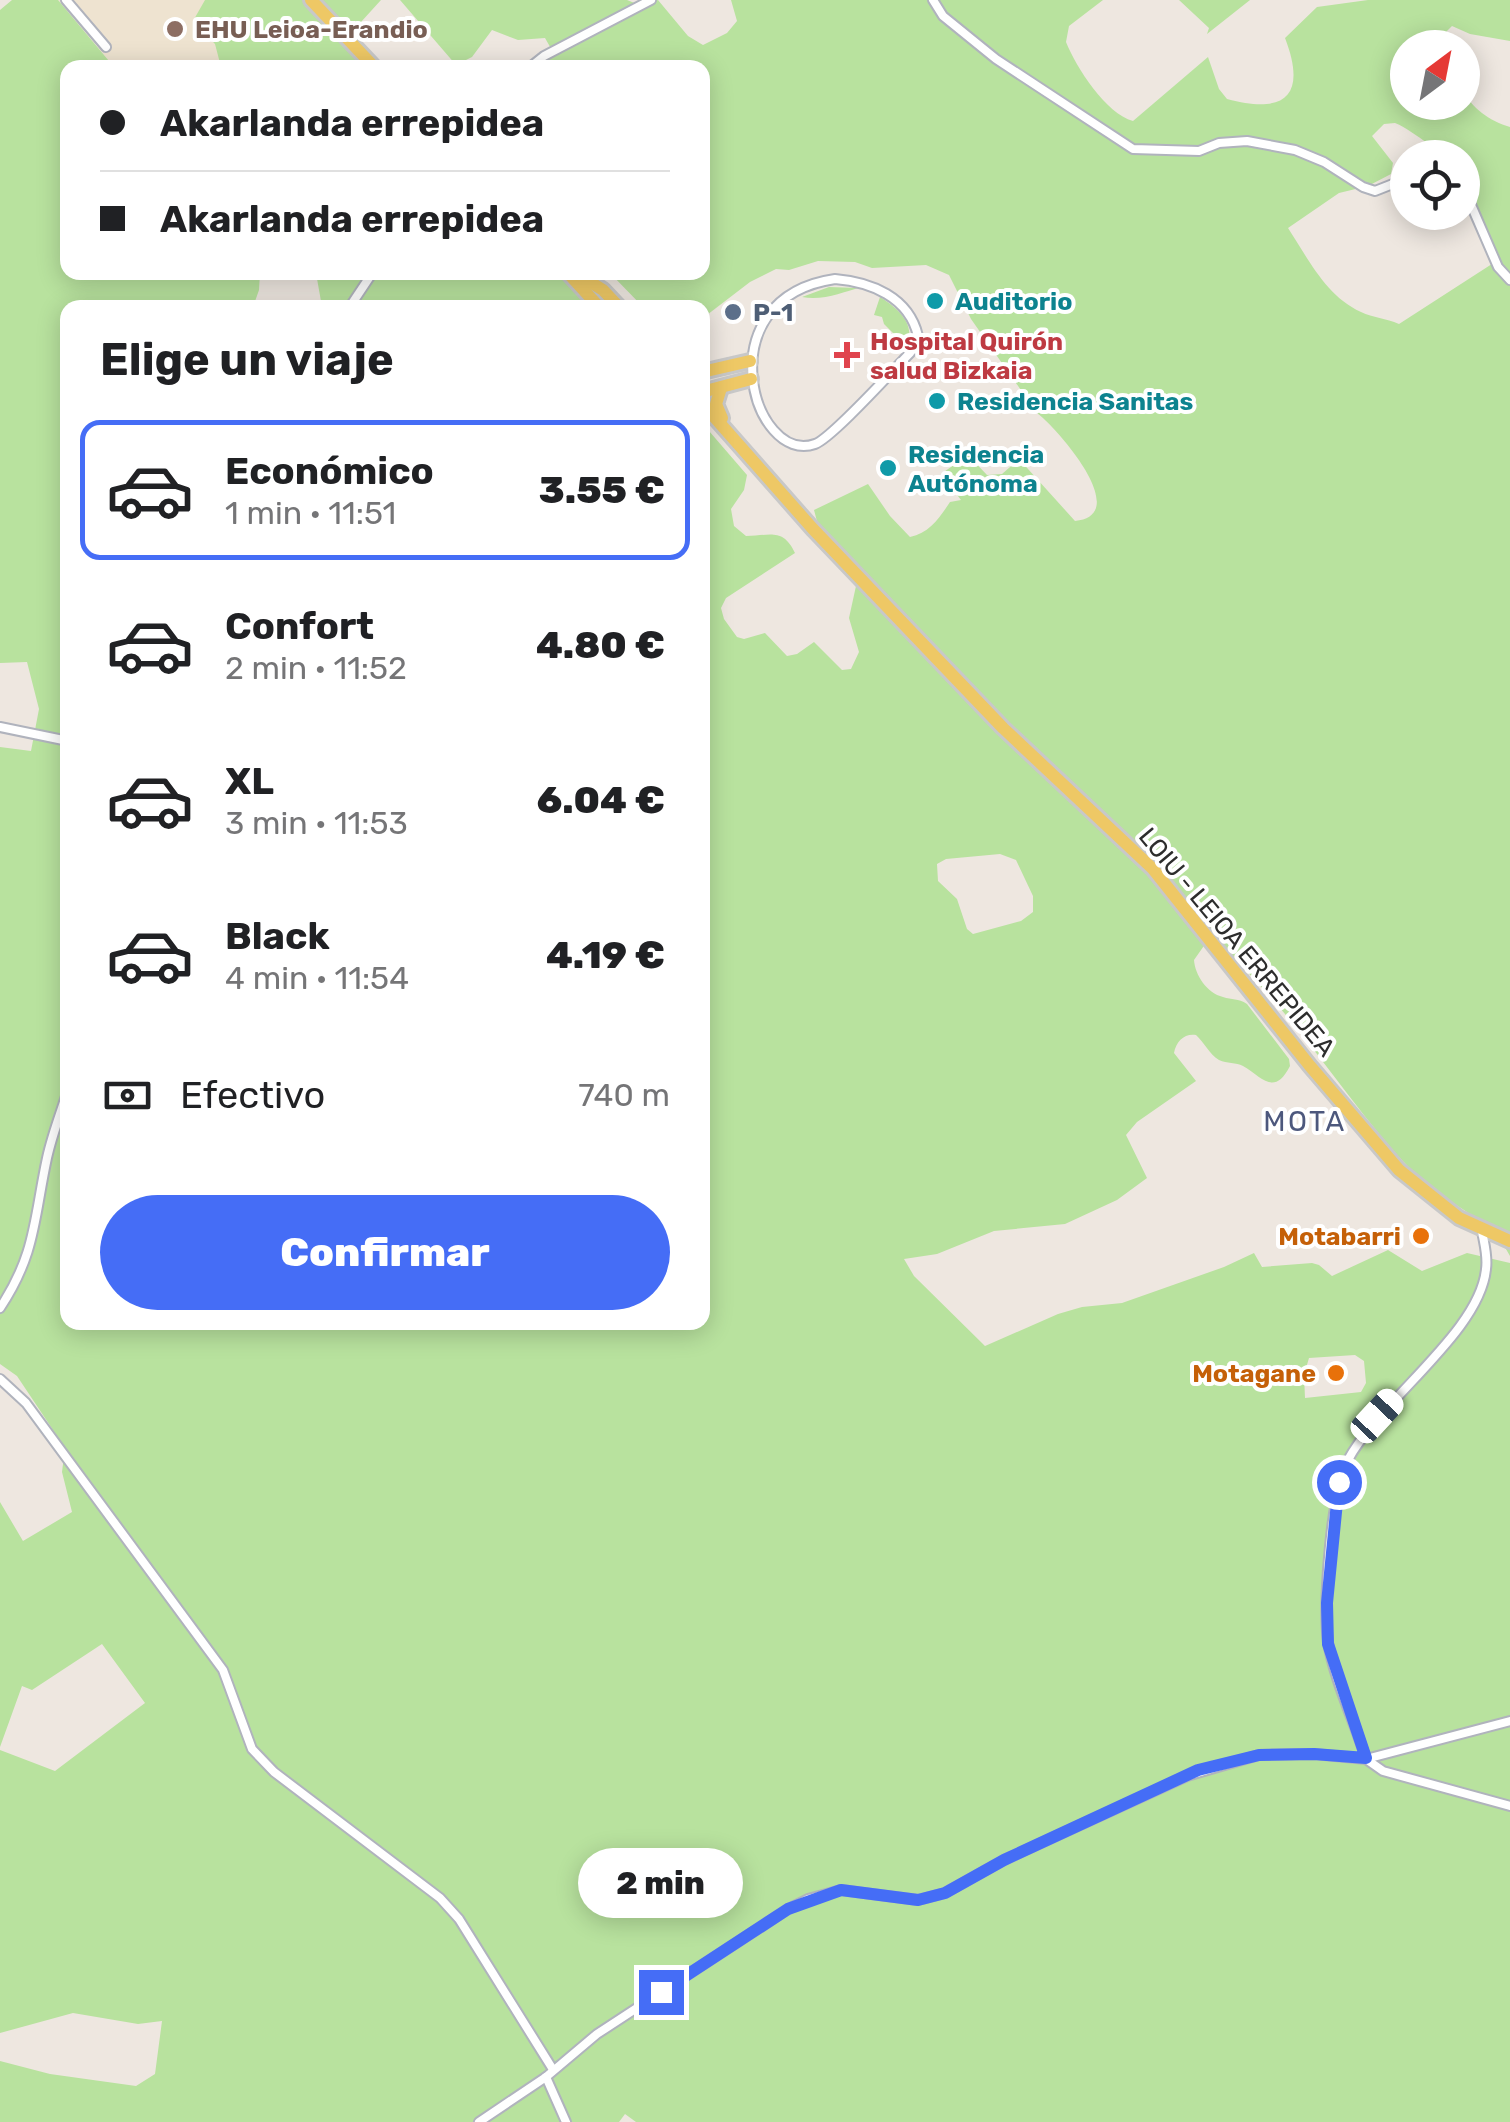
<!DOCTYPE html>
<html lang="es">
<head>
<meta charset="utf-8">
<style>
	body { margin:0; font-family:Rubik,sans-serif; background:#f2f2f2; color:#202124; height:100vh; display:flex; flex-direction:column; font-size:38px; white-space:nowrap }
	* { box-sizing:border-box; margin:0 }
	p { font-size:32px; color:#757577 }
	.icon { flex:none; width:55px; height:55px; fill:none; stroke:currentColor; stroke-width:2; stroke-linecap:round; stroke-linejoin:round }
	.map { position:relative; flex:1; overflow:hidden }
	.panel { position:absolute; left:60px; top:300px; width:650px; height:1030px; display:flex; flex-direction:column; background:#fff; border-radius:20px; box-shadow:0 5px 25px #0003 }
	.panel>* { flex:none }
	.banner { position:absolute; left:60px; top:60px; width:650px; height:220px; border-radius:20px; box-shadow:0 5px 25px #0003; display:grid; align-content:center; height:220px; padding:0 40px; background:#fff }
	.needle { width:65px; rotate:32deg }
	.fabs { position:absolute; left:1390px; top:30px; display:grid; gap:20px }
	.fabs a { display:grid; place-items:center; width:90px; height:90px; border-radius:50%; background:#fff; box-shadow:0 5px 25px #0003; font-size:50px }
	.end { position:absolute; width:45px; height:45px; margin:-22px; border:12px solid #456df6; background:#fff; box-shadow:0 0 0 5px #fff }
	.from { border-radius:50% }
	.bubble { position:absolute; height:70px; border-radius:35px; background:#fff; box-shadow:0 5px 25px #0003; font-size:32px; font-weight:800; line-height:70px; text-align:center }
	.car { position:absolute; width:30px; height:60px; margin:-30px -15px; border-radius:12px; box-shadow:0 0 8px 2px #0007; background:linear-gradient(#fff 24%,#345 0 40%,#fff 0 76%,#345 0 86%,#fff 0) }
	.banner b { display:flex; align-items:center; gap:35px; height:95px; font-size:38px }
	.banner b+b { border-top:2px solid #e0e0e0 }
	.banner i { width:25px; height:25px; background:#202124 }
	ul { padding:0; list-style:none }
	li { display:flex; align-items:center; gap:30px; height:140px; margin:0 20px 15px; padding:0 20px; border:5px solid transparent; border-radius:20px }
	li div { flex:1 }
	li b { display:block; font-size:38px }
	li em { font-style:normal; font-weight:800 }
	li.on { border-color:#456df6 }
	li>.icon { width:90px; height:90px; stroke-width:1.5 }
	h2 { padding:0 40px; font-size:45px; line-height:120px }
	.pay { display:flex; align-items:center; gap:25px; height:110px; padding:0 40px; font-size:38px }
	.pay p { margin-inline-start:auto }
	.cta { display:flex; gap:20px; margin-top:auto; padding:20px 40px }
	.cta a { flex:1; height:115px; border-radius:60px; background:#456df6; color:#fff; font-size:40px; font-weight:800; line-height:115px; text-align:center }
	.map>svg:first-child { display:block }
	.education { fill:#eee3d0 }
	.green { fill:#b8e29e; fill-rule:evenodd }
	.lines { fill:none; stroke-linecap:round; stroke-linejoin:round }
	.street-casing { stroke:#b0b3bd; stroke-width:12 }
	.primary-casing { stroke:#c8c8c8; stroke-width:18 }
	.street { stroke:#fff; stroke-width:8 }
	.primary { stroke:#eec865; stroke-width:12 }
	.route { stroke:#456df6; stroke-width:12 }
	.education-dot { fill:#8d6e63; stroke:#fff; stroke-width:4 }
	.culture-dot { fill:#0f9aa8; stroke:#fff; stroke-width:4 }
	.service-dot { fill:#5c6f8a; stroke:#fff; stroke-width:4 }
	.health-dot { fill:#e0444e; stroke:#fff; stroke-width:4 }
	.food-dot { fill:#e8710a; stroke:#fff; stroke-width:4 }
	.labels { text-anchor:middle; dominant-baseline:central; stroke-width:8; stroke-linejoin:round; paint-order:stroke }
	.education-label { font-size:25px; font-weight:bold; fill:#785e54; stroke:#fff; text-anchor:start }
	.culture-label { font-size:25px; font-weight:bold; fill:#0d838f; stroke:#fff; text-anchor:start }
	.service-label { font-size:25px; font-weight:bold; fill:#4e5e75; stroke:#fff; text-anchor:start }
	.health-label { font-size:25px; font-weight:bold; fill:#be3a42; stroke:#fff; text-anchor:start }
	.street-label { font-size:25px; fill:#2d2d2d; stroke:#fff }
	.food-label { font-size:25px; font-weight:bold; fill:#c56008; stroke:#fff; text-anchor:end }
	.neighbourhood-label { font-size:28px; letter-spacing:2.5px; fill:#4d587d; stroke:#fff }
</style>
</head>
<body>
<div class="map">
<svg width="1510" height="2122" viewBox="0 0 1510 2122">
	<rect width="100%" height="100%" fill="#eee7e0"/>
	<polygon class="education" points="58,0 244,0 290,68 114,67"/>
	<g class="green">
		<path d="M12,0H58L114,67L68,68V272L260,273L259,290L253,307L68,308V1322H702L703,424L747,475L744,490L731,509L734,526L746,536C769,536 783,527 795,553L726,598L721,608L724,619L737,637L744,639L765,633L787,656L797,654L814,642L842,670L851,669L859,652L849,618L856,586L851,574L818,525L814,510L868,484L890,516L910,537C930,533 940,517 950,502L961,500L941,474L968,455L987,475L1002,474L1019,459L1075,521C1134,515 1057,428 1037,413L971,319L949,275L926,265L872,268L855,262L818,261L789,270L776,269L750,282L703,318L702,308L643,307L610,273L702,272V68L541,67L553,52L545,38L518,40L492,30L472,57L456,65L400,0H627L637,4L658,0L688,36L703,45L727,33L737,21L731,0H1103L1069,26L1066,42C1076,67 1106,114 1133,121L1208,57L1219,89L1227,99C1286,115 1307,95 1285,38L1317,7L1368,0H1510V41L1470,34L1452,26L1431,47L1408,48V102H1462L1463,90C1471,108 1490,121 1510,127V1256C1490,1216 1442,1203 1412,1171C1365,1122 1328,1065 1285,1014C1267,992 1247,972 1228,951L1219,943L1208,940L1194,960C1195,975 1207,993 1223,997C1232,1000 1238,998 1247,1004L1289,1059L1290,1066C1274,1097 1262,1077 1243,1066C1236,1062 1227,1064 1219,1060C1210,1055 1204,1042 1196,1035C1185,1033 1176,1041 1174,1053L1196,1081L1137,1122L1126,1135L1147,1178L1117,1200L1065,1224L994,1231L937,1254L904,1259L914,1276L985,1346L1058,1314L1082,1307L1122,1303L1224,1267L1254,1253L1262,1267L1312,1263L1319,1265L1332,1276L1388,1250L1422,1271L1467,1253L1510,1263V2122H636L625,2114L619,2122H0V2061L50,2074L136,2086L155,2074L162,2021L138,2024L73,2013L0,2033V1750L55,1771L145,1703L102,1644L32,1690L22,1686L0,1747V1502L23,1541L72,1512L62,1472L65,1448L17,1376L0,1364V747L31,751L39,709L27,662L0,663V10ZM1395,123C1417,132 1439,157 1462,158C1463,193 1486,227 1495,262L1399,324C1386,318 1373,318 1361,312C1326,296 1309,260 1288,228L1339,193L1368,186L1391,174L1393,163L1372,136L1384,124ZM1000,854L1016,860L1033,896V912L1021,921L973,934L967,929L957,899L938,881L937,864L946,859ZM1355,1355L1364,1361L1366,1383L1361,1392L1305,1398L1304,1375L1309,1358Z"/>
		<polygon points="205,0 381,0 341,44 364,67 221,67 215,44 193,21"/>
		<polygon points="1179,0 1250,0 1207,34 1209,28"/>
		<polygon points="420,272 558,273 592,307 322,307 316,273 388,273 395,278"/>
		<path d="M829,287L858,288C844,292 823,301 802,297Z"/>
		<path d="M880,297C899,309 916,324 907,347L884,324L882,317L874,315Z"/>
	</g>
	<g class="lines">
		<g class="street-casing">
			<g id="street">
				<polyline points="66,0 106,47"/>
				<polyline points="933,0 943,16 996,59 1133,149 1199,151 1219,143 1247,141 1295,150 1324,162 1363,187 1375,191 1408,178"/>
				<polyline points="529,68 544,56 651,0"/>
				<polyline points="1462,184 1498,267 1510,280"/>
				<path d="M835,279C871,282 909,297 918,336L910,353C893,370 832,438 815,444C753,466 704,298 835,279Z"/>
				<polyline points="349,308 373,272"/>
				<polyline points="0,727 68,741"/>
				<path d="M1482,1231C1484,1243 1488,1256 1486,1269C1480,1332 1380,1400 1348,1460C1331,1492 1323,1604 1328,1642C1333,1676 1355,1724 1366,1759L1510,1721"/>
				<path d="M0,1308C36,1254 34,1218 47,1158C52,1135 61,1112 68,1090"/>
				<polyline points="0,1379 26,1403 223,1670 252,1749 274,1772 440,1898 459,1919 552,2068"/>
				<polyline points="546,2077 566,2122"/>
				<polyline points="479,2122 546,2077 597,2034 788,1909 808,1899 841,1890 918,1900 945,1893 1004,1860 1187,1776 1259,1755 1314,1754 1366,1759 1383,1771 1510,1806"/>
			</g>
		</g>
		<g class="primary-casing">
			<g id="primary">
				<polyline points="311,0 375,68"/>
				<polyline points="567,272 600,308"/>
				<polyline points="579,275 603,290 620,308"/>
				<polyline points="702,372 750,361"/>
				<polyline points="721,388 716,404 722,418"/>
				<polyline points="702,392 751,379"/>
				<polyline points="702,403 813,529 1003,728 1153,869 1310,1066 1399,1170 1459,1218 1510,1241"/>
			</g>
		</g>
		<use href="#street" class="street"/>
		<use href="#primary" class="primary"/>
	</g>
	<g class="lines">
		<polyline class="route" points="661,1992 788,1909 841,1890 918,1900 945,1893 1004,1860 1198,1770 1259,1755 1314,1754 1366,1758 1328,1644 1327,1603 1339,1482"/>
	</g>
	<circle class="education-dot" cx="175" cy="29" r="10"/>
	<g class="culture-dot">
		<circle cx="935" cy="301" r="10"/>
		<circle cx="937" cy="401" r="10"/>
		<circle cx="888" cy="468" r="10"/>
	</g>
	<circle class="service-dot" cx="733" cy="312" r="10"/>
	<path class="health-dot" d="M842 340h10v10h10v10h-10v10h-10v-10h-10v-10h10z"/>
	<g class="food-dot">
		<circle cx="1421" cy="1236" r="10"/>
		<circle cx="1336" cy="1373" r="10"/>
	</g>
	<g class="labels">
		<g class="education-label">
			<text x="195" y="29">EHU Leioa-Erandio</text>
		</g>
		<g class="culture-label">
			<text x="955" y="301">Auditorio</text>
			<text x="957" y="401">Residencia Sanitas</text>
			<text x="908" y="454">Residencia<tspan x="908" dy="29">Autónoma</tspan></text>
		</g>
		<g class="service-label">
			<text x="753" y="312">P-1</text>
		</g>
		<g class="health-label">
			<text x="870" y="341">Hospital Quirón<tspan x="870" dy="29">salud Bizkaia</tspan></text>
		</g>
		<g class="street-label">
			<text transform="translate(1237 942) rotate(50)">LOIU - LEIOA ERREPIDEA</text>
		</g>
		<g class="food-label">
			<text x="1401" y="1236">Motabarri</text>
			<text x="1316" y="1373">Motagane</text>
		</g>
		<g class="neighbourhood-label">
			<text x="1305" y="1121">MOTA</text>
		</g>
	</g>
</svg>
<div class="fabs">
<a><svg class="needle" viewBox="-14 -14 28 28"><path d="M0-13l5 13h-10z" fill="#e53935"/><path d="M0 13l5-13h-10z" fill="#757577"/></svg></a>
<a><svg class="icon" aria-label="locate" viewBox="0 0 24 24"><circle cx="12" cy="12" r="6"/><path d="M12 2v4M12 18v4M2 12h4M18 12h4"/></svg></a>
</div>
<i class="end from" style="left:1339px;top:1482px"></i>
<i class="end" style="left:661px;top:1992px"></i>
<div class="bubble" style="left:578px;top:1848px;width:165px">2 min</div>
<i class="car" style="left:1377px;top:1416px;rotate:43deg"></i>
<div class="banner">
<b><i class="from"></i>Akarlanda errepidea</b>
<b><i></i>Akarlanda errepidea</b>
</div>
<section class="panel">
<h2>Elige un viaje</h2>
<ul>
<li class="on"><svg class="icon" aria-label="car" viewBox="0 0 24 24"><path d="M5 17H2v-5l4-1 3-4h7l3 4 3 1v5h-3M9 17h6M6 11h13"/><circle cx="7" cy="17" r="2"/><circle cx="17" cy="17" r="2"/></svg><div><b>Económico</b><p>1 min · 11:51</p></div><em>3.55 €</em></li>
<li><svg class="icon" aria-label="car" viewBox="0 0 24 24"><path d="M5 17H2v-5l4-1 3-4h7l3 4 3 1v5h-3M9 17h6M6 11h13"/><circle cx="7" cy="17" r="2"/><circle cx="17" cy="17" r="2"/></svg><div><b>Confort</b><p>2 min · 11:52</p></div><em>4.80 €</em></li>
<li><svg class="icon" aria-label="car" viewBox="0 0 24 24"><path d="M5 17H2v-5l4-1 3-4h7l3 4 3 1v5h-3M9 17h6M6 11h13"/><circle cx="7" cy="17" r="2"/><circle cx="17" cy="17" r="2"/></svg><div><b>XL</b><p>3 min · 11:53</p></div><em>6.04 €</em></li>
<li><svg class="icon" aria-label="car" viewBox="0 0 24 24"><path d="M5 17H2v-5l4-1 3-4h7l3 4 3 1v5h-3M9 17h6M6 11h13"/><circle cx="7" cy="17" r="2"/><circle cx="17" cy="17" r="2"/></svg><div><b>Black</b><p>4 min · 11:54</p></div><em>4.19 €</em></li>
</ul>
<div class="pay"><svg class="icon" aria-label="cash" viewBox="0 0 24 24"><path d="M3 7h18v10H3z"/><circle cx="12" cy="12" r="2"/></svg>Efectivo<p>740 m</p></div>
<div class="cta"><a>Confirmar</a></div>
</section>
</div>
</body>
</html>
